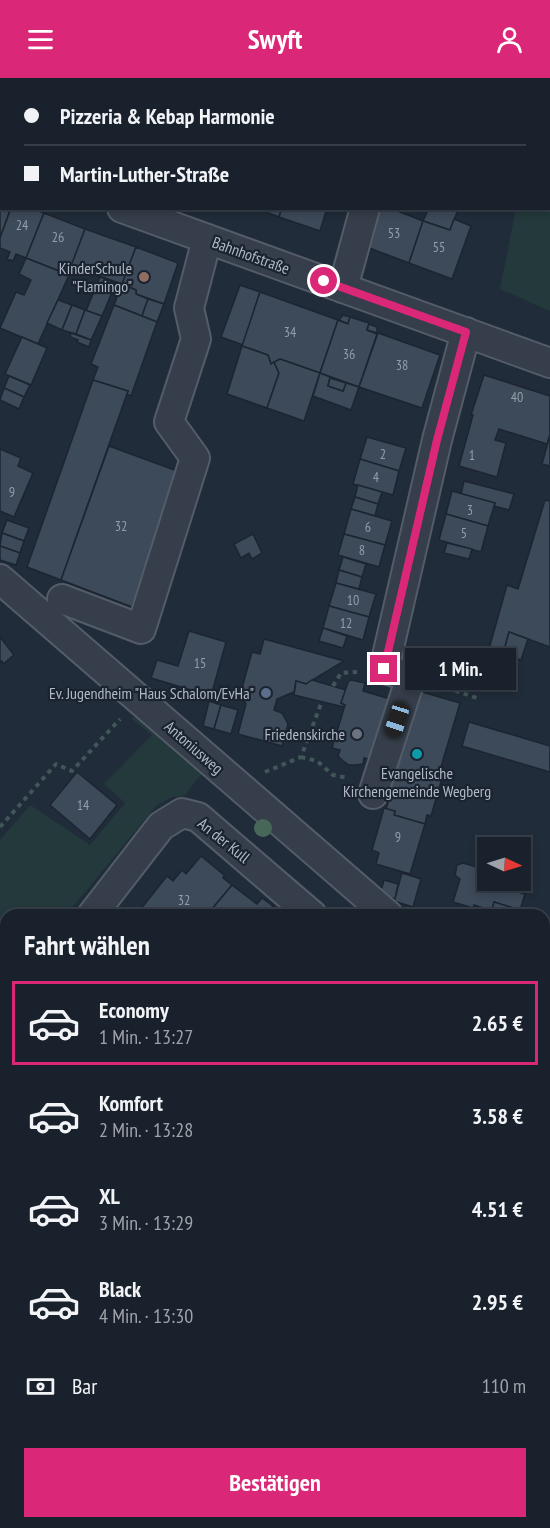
<!DOCTYPE html>
<html lang="de">
<head>
<meta charset="utf-8">
<style>
	body { margin:0; font-family:"PT Sans Narrow",sans-serif; background:#262e38; color:#f1f3f6; height:100vh; display:flex; flex-direction:column; font-size:22px; white-space:nowrap }
	* { box-sizing:border-box; margin:0 }
	p { font-size:20px; color:#9fa3a9 }
	.icon { flex:none; width:33px; height:33px; fill:none; stroke:currentColor; stroke-width:2; stroke-linecap:round; stroke-linejoin:round }
	.map { position:relative; flex:1; overflow:hidden }
	.side { position:absolute; left:0px; top:831px; width:550px; height:620px; display:flex; flex-direction:column; background:#19212c; border-radius:18px 18px 0 0; box-shadow:0 3px 9px #0003,0 0 0 2px #373e48 }
	.side>* { flex:none }
	.top-card { position:absolute; left:0px; top:0px; width:550px; height:132px; box-shadow:0 3px 9px #0003,0 0 0 2px #373e48; display:grid; align-content:center; height:132px; padding:0 24px; background:#19212c }
	.needle { width:39px; rotate:94deg }
	.controls { position:absolute; left:477px; top:759px; display:grid; gap:12px }
	.controls a { display:grid; place-items:center; width:54px; height:54px; border-radius:0px; background:#19212c; box-shadow:0 3px 9px #0003,0 0 0 2px #373e48; font-size:30px }
	.end { position:absolute; width:27px; height:27px; margin:-14px; border:8px solid #db2777; background:#fff; box-shadow:0 0 0 3px #fff }
	.from { border-radius:50% }
	.bubble { position:absolute; height:42px; border-radius:0px; background:#19212c; box-shadow:0 3px 9px #0003,0 0 0 2px #373e48; font-size:20px; font-weight:600; line-height:42px; text-align:center }
	.car { position:absolute; width:18px; height:36px; margin:-18px -9px; border-radius:8px; box-shadow:0 0 4px 2px #0007; background:linear-gradient(#222 24%,#8ab4d8 0 40%,#222 0 76%,#8ab4d8 0 86%,#222 0) }
	.top-card b { display:flex; align-items:center; gap:21px; height:57px; font-size:22px }
	.top-card b+b { border-top:2px solid #373e48 }
	.top-card i { width:15px; height:15px; background:#f1f3f6 }
	ul { padding:0; list-style:none }
	li { display:flex; align-items:center; gap:18px; height:84px; margin:0 12px 9px; padding:0 12px; border:3px solid transparent; border-radius:0px }
	li div { flex:1 }
	li b { display:block; font-size:22px }
	li em { font-style:normal; font-weight:600 }
	li.on { border-color:#db2777 }
	li>.icon { width:54px; height:54px; stroke-width:1.5 }
	h2 { padding:0 24px; font-size:27px; line-height:72px }
	.pay { display:flex; align-items:center; gap:15px; height:66px; padding:0 24px; font-size:22px }
	.pay p { margin-inline-start:auto }
	.button { display:flex; gap:12px; margin-top:auto; padding:12px 24px }
	.button a { flex:1; height:69px; border-radius:0px; background:#db2777; color:#fff; font-size:24px; font-weight:600; line-height:69px; text-align:center }
	header { display:flex; justify-content:space-between; align-items:center; height:78px; padding:0 24px; background:#db2777; color:#fff; font-size:27px; font-weight:600 }
	.map>svg:first-child { display:block }
	.green { fill:#23393b }
	.building { fill:#3d4a59; stroke:#1c2531; stroke-width:1.5 }
	.lines { fill:none; stroke-linecap:round; stroke-linejoin:round }
	.minor-casing { stroke:#535c68; stroke-width:32 }
	.path { stroke:#415658; stroke-width:4; stroke-dasharray:4.5 4.5; stroke-linecap:butt }
	.minor { stroke:#353e4a; stroke-width:28 }
	.tree { fill:#476758 }
	.route { stroke:#db2777; stroke-width:8 }
	.education-dot { fill:#8d6e63; stroke:#1a232f; stroke-width:2 }
	.service-dot { fill:#5c6f8a; stroke:#1a232f; stroke-width:2 }
	.worship-dot { fill:#6b7280; stroke:#1a232f; stroke-width:2 }
	.culture-dot { fill:#0f9aa8; stroke:#1a232f; stroke-width:2 }
	.labels { text-anchor:middle; dominant-baseline:central; stroke-width:4.5; stroke-linejoin:round; paint-order:stroke }
	.number-label { font-size:14px; fill:#939dab }
	.street-label { font-size:16px; fill:#b0b9c6; stroke:#1a232f }
	.poi-label { font-size:16px; fill:#b0b9c6; stroke:#1a232f; text-anchor:end }
</style>
</head>
<body>
<header><svg class="icon" aria-label="menu" viewBox="0 0 24 24"><path d="M4 6h16M4 12h16M4 18h16"/></svg>Swyft<svg class="icon" aria-label="person" viewBox="0 0 24 24"><circle cx="12" cy="8" r="4"/><path d="M4 21q1-7 8-7t8 7"/></svg></header>
<div class="map">
<svg width="550" height="1450" viewBox="0 0 550 1450">
	<rect width="100%" height="100%" fill="#212c3a"/>
	<g class="green">
		<polygon points="542,0 550,0 550,233 500,211 516,131 549,130 549,2 542,1"/>
		<polygon points="144,637 207,689 184,718 172,719 157,727 66,837 6,837 6,910 0,917 0,762 30,727 90,767 125,725 104,706 152,657 131,640"/>
		<polygon points="544,932 550,935 550,995 545,990"/>
		<polygon points="550,1157 550,1267 545,1267 544,1163"/>
		<polygon points="6,1209 6,1270 0,1270 0,1214"/>
	</g>
	<g class="building">
		<polygon points="313,0 361,0 313,2"/>
		<polygon points="0,115 2,130 11,130 0,160"/>
		<polygon points="11,130 31,130 44,135 26,180 16,176 13,183 7,181 10,174 0,170 0,160"/>
		<polygon points="255,130 282,130 279,139"/>
		<polygon points="282,130 327,130 320,153 279,139"/>
		<polygon points="377,130 390,130 423,143 409,185 364,168"/>
		<polygon points="429,130 458,132 450,152 423,143"/>
		<polygon points="44,135 85,151 69,197 26,180"/>
		<polygon points="454,141 471,148 452,201 409,185 423,143 450,152"/>
		<polygon points="85,151 136,169 122,206 71,188"/>
		<polygon points="136,169 178,185 164,226 136,216 136,212 122,206"/>
		<polygon points="26,180 69,197 38,266 0,250 16,214 24,217 31,202 19,196"/>
		<polygon points="100,199 116,205 102,238 86,233"/>
		<polygon points="122,206 136,212 136,216 148,221 142,238 114,227"/>
		<polygon points="240,207 260,214 243,267 221,259"/>
		<polygon points="260,214 338,242 320,295 280,281 271,286 268,277 242,268"/>
		<polygon points="148,221 164,226 157,244 142,238"/>
		<polygon points="58,222 72,227 62,252 47,245"/>
		<polygon points="72,227 85,232 76,256 62,252"/>
		<polygon points="114,227 157,244 131,318 127,316 128,313 93,302 98,289 91,286"/>
		<polygon points="85,232 102,238 91,262 76,256"/>
		<polygon points="343,237 350,239 348,246 339,242"/>
		<polygon points="350,239 369,245 367,252 377,256 359,309 320,295 338,242 348,246"/>
		<polygon points="369,246 377,249 377,255 367,252"/>
		<polygon points="71,255 91,262 89,269 77,264 78,262 70,259"/>
		<polygon points="378,255 440,277 422,330 359,309"/>
		<polygon points="22,259 47,270 31,307 5,296"/>
		<polygon points="242,268 268,277 271,286 274,284 279,295 267,330 227,316"/>
		<polygon points="280,281 320,295 304,343 267,330 279,295 274,284"/>
		<polygon points="320,295 330,299 328,308 343,313 346,305 359,309 351,332 313,318"/>
		<polygon points="484,297 550,318 550,357 547,366 499,351 495,362 506,365 497,399 459,388 473,337 471,337"/>
		<polygon points="9,298 30,307 24,319 4,310"/>
		<polygon points="330,300 346,305 343,313 328,308"/>
		<polygon points="93,302 128,313 61,502 27,489"/>
		<polygon points="4,310 24,319 19,331 0,322"/>
		<polygon points="550,357 550,388 542,386"/>
		<polygon points="367,359 406,370 399,393 360,381"/>
		<polygon points="109,368 180,394 132,529 61,502"/>
		<polygon points="0,371 21,380 18,388 33,395 14,439 0,433"/>
		<polygon points="360,381 399,393 393,417 353,406"/>
		<polygon points="464,403 514,416 509,432 494,428 495,425 461,416"/>
		<polygon points="358,407 382,414 378,426 355,419"/>
		<polygon points="452,413 495,425 488,448 446,436"/>
		<polygon points="355,419 378,426 375,438 351,431"/>
		<polygon points="545,422 550,423 550,569 509,554 503,576 489,571 507,507 518,511"/>
		<polygon points="351,431 392,443 385,467 344,456"/>
		<polygon points="446,436 488,448 481,474 439,462"/>
		<polygon points="7,442 29,450 24,463 2,455"/>
		<polygon points="2,455 24,463 20,475 0,468"/>
		<polygon points="253,456 262,475 252,481 249,475 241,480 234,466"/>
		<polygon points="344,456 385,467 379,489 338,477"/>
		<polygon points="447,465 472,471 469,481 444,475"/>
		<polygon points="0,468 20,475 16,487 0,482"/>
		<polygon points="343,479 366,486 362,499 339,492"/>
		<polygon points="339,492 362,499 359,511 336,505"/>
		<polygon points="336,505 376,516 369,539 329,528"/>
		<polygon points="329,528 369,539 363,562 323,550"/>
		<polygon points="323,550 347,558 343,570 319,563"/>
		<polygon points="189,553 226,564 211,618 151,600 157,582 178,588"/>
		<polygon points="509,554 528,561 521,582 503,576"/>
		<polygon points="0,559 14,577 3,586 2,583 0,584"/>
		<polygon points="264,561 344,583 306,606 296,603 294,614 277,621 274,632 282,635 288,646 282,668 238,656 246,626 240,617 252,574 260,576"/>
		<polygon points="312,602 346,612 341,625 345,627 344,629 294,617 296,603 306,606"/>
		<polygon points="351,602 365,605 363,613 400,624 371,682 364,680 363,686 356,687 349,687 343,683 338,678 340,672 332,670 345,627 341,625 348,604"/>
		<polygon points="419,613 460,625 440,692 444,693 431,738 427,737 425,746 394,737 395,733 386,731 388,725 385,724"/>
		<polygon points="209,623 221,627 214,651 203,648"/>
		<polygon points="221,627 238,632 231,656 214,651"/>
		<polygon points="469,644 550,668 550,694 462,668"/>
		<polygon points="77,694 117,727 90,761 50,727"/>
		<polygon points="384,730 395,733 394,737 425,746 410,796 376,786 379,775 372,772"/>
		<polygon points="520,771 527,774 531,783 521,815 525,816 520,832 494,824 492,833 474,827 473,830 453,824 460,801 455,797 457,787 463,785 477,789 481,776 488,778 488,802 520,802"/>
		<polygon points="201,778 224,797 223,800 232,807 207,837 136,837 167,798 173,803 182,792 186,796"/>
		<polygon points="402,795 421,801 413,829 394,823"/>
		<polygon points="384,802 398,806 395,821 380,816"/>
		<polygon points="232,807 257,826 262,820 273,828 268,835 271,837 207,837"/>
		<polygon points="494,824 520,832 519,837 491,837"/>
		<polygon points="544,853 550,854 550,887 544,886"/>
		<polygon points="6,991 6,1015 0,1010 0,994"/>
		<polygon points="0,1010 6,1015 6,1130 0,1130"/>
		<rect x="0" y="1273" width="6" height="25"/>
		<polygon points="0,1325 6,1325 6,1352 0,1351"/>
		<polygon points="0,1351 6,1352 6,1365 0,1365"/>
		<rect x="0" y="1365" width="6" height="13"/>
		<rect x="0" y="1378" width="6" height="28"/>
		<polygon points="0,1406 6,1406 6,1420 0,1419"/>
		<polygon points="0,1419 6,1420 6,1433 0,1433"/>
		<polygon points="0,1433 6,1433 6,1444 23,1444 23,1448 0,1446"/>
		<rect x="76" y="1444" width="39" height="6"/>
		<polygon points="265,1444 295,1444 295,1450 264,1450"/>
		<rect x="0" y="1446" width="17" height="4"/>
	</g>
	<g class="lines">
		<g class="minor-casing">
			<g id="minor">
				<polyline points="0,84 2,85"/>
				<polyline points="122,130 550,285"/>
				<polyline points="343,210 365,130"/>
				<polyline points="0,501 388,837"/>
				<polyline points="62,521 141,551 195,380 169,344 196,261 189,230 207,161"/>
				<polyline points="373,716 411,599 384,591 437,362 466,254"/>
				<polyline points="92,837 161,748 182,735 198,739 312,837"/>
				<polyline points="544,921 550,924"/>
				<polyline points="0,953 6,945"/>
				<polyline points="544,1032 550,1036"/>
				<polyline points="544,1146 550,1141"/>
				<polyline points="0,1197 6,1192"/>
			</g>
		</g>
		<g class="path">
			<polyline points="438,607 477,620"/>
			<polyline points="333,608 341,595 357,594"/>
			<polyline points="301,679 317,683 333,697 348,700"/>
			<polyline points="265,694 301,679 322,623"/>
			<polyline points="0,749 56,686 72,693 120,641"/>
			<polyline points="544,1235 550,1235"/>
		</g>
		<use href="#minor" class="minor"/>
	</g>
	<circle class="tree" cx="263" cy="750" r="9"/>
	<g class="lines">
		<polyline class="route" points="324,203 466,254 437,362 384,591"/>
	</g>
	<circle class="education-dot" cx="144" cy="199" r="6"/>
	<circle class="service-dot" cx="266" cy="615" r="6"/>
	<circle class="worship-dot" cx="357" cy="656" r="6"/>
	<circle class="culture-dot" cx="417" cy="676" r="6"/>
	<g class="labels">
		<g class="number-label">
			<text x="22" y="147">24</text>
			<text x="394" y="155">53</text>
			<text x="58" y="159">26</text>
			<text x="439" y="169">55</text>
			<text x="290" y="254">34</text>
			<text x="349" y="276">36</text>
			<text x="402" y="287">38</text>
			<text x="517" y="319">40</text>
			<text x="383" y="376">2</text>
			<text x="472" y="377">1</text>
			<text x="376" y="399">4</text>
			<text x="12" y="414">9</text>
			<text x="470" y="432">3</text>
			<text x="121" y="448">32</text>
			<text x="368" y="449">6</text>
			<text x="464" y="455">5</text>
			<text x="362" y="472">8</text>
			<text x="353" y="522">10</text>
			<text x="346" y="545">12</text>
			<text x="200" y="585">15</text>
			<text x="83" y="727">14</text>
			<text x="398" y="759">9</text>
			<text x="184" y="822">32</text>
		</g>
		<g class="street-label">
			<text transform="translate(251 177) rotate(20)">Bahnhofstraße</text>
			<text transform="translate(194 669) rotate(41)">Antoniusweg</text>
			<text transform="translate(224 762) rotate(39)">An der Kull</text>
		</g>
		<g class="poi-label">
			<text x="132" y="190">KinderSchule<tspan x="132" dy="18">"Flamingo"</tspan></text>
			<text x="254" y="615">Ev. Jugendheim "Haus Schalom/EvHa"</text>
			<text x="345" y="656">Friedenskirche</text>
			<text x="417" y="695" text-anchor="middle">Evangelische<tspan x="417" dy="18">Kirchengemeinde Wegberg</tspan></text>
		</g>
	</g>
</svg>
<div class="controls">
<a><svg class="needle" viewBox="-14 -14 28 28"><path d="M0-13l5 13h-10z" fill="#e53935"/><path d="M0 13l5-13h-10z" fill="#9fa3a9"/></svg></a>
</div>
<i class="end from" style="left:324px;top:203px"></i>
<i class="end" style="left:384px;top:591px"></i>
<div class="bubble" style="left:405px;top:570px;width:111px">1 Min.</div>
<i class="car" style="left:397px;top:642px;rotate:198deg"></i>
<div class="top-card">
<b><i class="from"></i>Pizzeria &amp; Kebap Harmonie</b>
<b><i></i>Martin-Luther-Straße</b>
</div>
<section class="side">
<h2>Fahrt wählen</h2>
<ul>
<li class="on"><svg class="icon" aria-label="car" viewBox="0 0 24 24"><path d="M5 17H2v-5l4-1 3-4h7l3 4 3 1v5h-3M9 17h6M6 11h13"/><circle cx="7" cy="17" r="2"/><circle cx="17" cy="17" r="2"/></svg><div><b>Economy</b><p>1 Min. · 13:27</p></div><em>2.65 €</em></li>
<li><svg class="icon" aria-label="car" viewBox="0 0 24 24"><path d="M5 17H2v-5l4-1 3-4h7l3 4 3 1v5h-3M9 17h6M6 11h13"/><circle cx="7" cy="17" r="2"/><circle cx="17" cy="17" r="2"/></svg><div><b>Komfort</b><p>2 Min. · 13:28</p></div><em>3.58 €</em></li>
<li><svg class="icon" aria-label="car" viewBox="0 0 24 24"><path d="M5 17H2v-5l4-1 3-4h7l3 4 3 1v5h-3M9 17h6M6 11h13"/><circle cx="7" cy="17" r="2"/><circle cx="17" cy="17" r="2"/></svg><div><b>XL</b><p>3 Min. · 13:29</p></div><em>4.51 €</em></li>
<li><svg class="icon" aria-label="car" viewBox="0 0 24 24"><path d="M5 17H2v-5l4-1 3-4h7l3 4 3 1v5h-3M9 17h6M6 11h13"/><circle cx="7" cy="17" r="2"/><circle cx="17" cy="17" r="2"/></svg><div><b>Black</b><p>4 Min. · 13:30</p></div><em>2.95 €</em></li>
</ul>
<div class="pay"><svg class="icon" aria-label="cash" viewBox="0 0 24 24"><path d="M3 7h18v10H3z"/><circle cx="12" cy="12" r="2"/></svg>Bar<p>110 m</p></div>
<div class="button"><a>Bestätigen</a></div>
</section>
</div>
</body>
</html>
